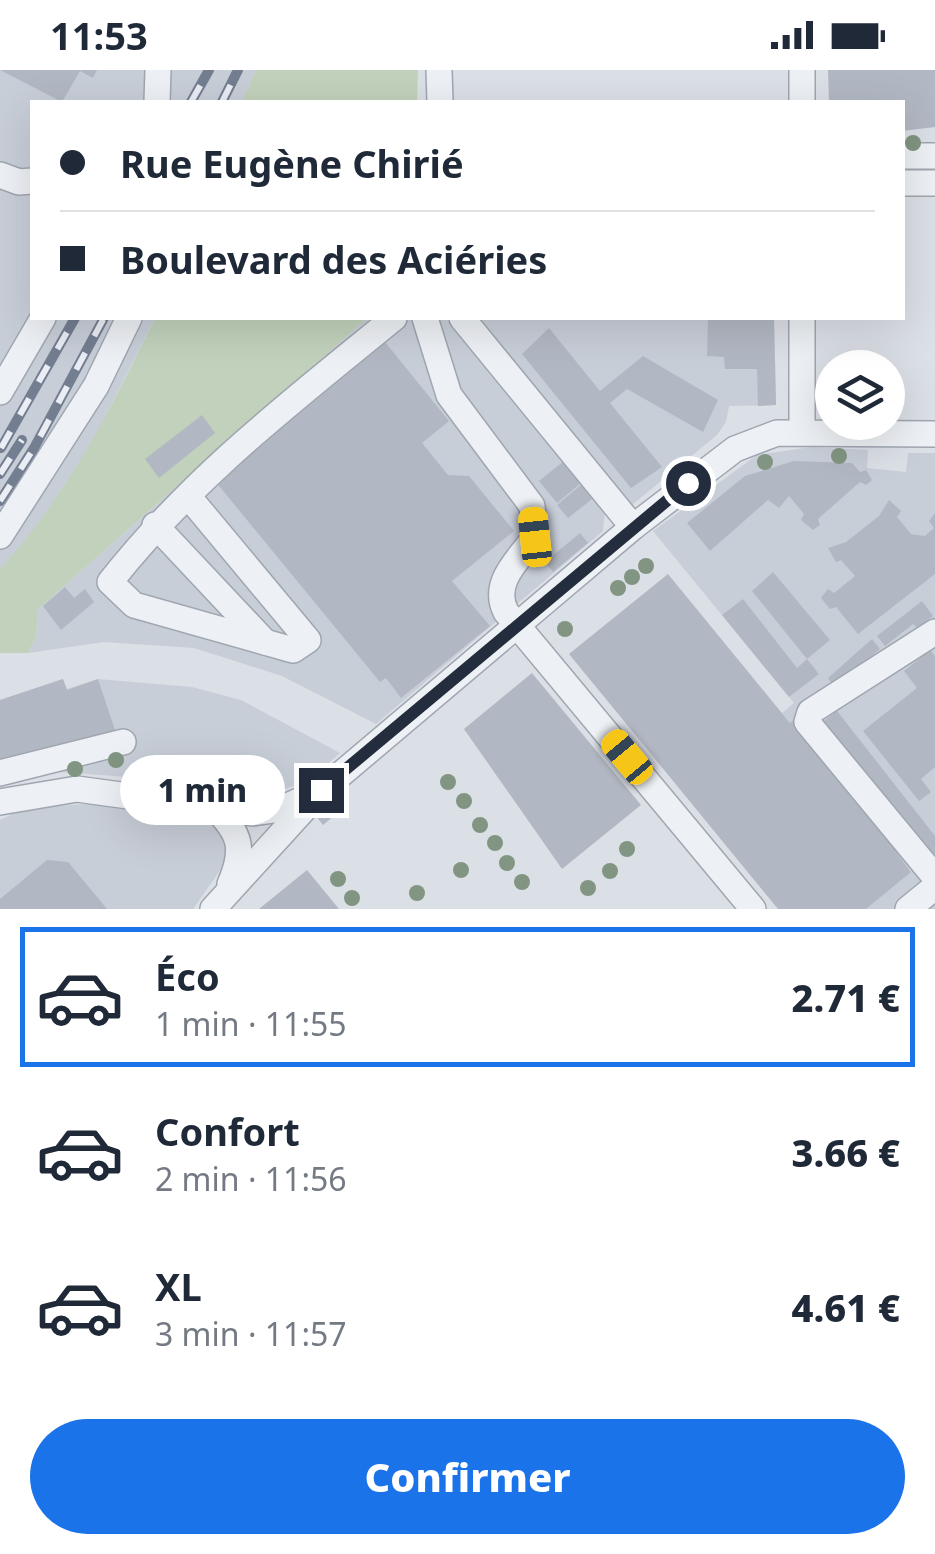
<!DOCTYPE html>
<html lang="fr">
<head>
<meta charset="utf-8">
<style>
	body { margin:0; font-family:"Noto Sans",sans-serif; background:#f6f6f7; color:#1f2937; height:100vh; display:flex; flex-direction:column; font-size:38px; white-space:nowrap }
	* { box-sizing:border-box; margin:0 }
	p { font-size:32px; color:#747a83 }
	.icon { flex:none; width:55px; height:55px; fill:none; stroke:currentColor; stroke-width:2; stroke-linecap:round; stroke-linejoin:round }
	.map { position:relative; height:839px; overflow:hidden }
	.details { display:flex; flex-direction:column; background:#fff; flex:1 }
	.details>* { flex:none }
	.hud { position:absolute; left:30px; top:30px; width:875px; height:220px; border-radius:0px; box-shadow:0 10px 40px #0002; display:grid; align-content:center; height:220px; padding:0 30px; background:#fff }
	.tools { position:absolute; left:815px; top:280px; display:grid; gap:20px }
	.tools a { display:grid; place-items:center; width:90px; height:90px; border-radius:50%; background:#fff; box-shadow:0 10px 40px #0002; font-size:50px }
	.end { position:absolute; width:45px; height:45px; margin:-22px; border:12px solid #242d3d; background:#fff; box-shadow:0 0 0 5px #fff }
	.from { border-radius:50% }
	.bubble { position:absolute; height:70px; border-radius:35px; background:#fff; box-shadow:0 10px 40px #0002; font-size:32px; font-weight:800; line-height:70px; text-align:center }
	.car { position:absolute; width:30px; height:60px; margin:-30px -15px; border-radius:12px; box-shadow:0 0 8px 2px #0007; background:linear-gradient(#f5c518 24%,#345 0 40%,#f5c518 0 76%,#345 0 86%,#f5c518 0) }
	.hud b { display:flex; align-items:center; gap:35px; height:95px; font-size:38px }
	.hud b+b { border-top:2px solid #e0e1e3 }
	.hud i { width:25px; height:25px; background:#1f2937 }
	ul { padding:18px 0 0; list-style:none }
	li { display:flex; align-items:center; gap:30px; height:140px; margin:0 20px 15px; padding:0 10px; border:5px solid transparent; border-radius:0px }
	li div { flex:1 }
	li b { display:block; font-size:38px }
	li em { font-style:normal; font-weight:800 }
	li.selected { border-color:#1a73e8 }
	li>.icon { width:90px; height:90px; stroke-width:1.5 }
	.action { display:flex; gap:20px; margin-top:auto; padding:20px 30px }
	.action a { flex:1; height:115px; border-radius:60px; background:#1a73e8; color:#fff; font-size:40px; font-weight:800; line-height:115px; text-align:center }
	.status { display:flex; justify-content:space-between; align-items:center; height:70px; padding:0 50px; background:#fff; direction:ltr }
	.status svg { height:28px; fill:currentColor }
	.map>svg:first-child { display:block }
	.built { fill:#c8ced8 }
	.green { fill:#c1d1bb }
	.building { fill:#b2b8c3 }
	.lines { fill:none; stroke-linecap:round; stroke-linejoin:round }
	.minor-casing { stroke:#a0a6b0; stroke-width:28 }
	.minor { stroke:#edf0f4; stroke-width:25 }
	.rail-casing { stroke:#737e91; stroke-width:10 }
	.rail { stroke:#eaeef4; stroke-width:6; stroke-dasharray:19; stroke-linecap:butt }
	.tree { fill:#819582 }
	.route { stroke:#242d3d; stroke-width:12 }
</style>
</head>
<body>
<div class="status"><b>11:53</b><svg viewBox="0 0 49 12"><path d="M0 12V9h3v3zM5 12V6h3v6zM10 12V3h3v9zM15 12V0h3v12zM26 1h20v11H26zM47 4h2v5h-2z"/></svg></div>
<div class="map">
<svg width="935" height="839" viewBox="0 0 935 839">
	<rect width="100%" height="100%" fill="#dbdfe6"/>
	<g class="built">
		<polygon points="0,0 256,0 242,32 32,32 32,248 155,248 91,375 34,462 0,499"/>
		<polygon points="367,248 446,248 605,440 603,461 376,654 282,606 194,578 104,572 28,583 36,567 38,539"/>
		<polygon points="478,248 774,248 776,335 729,336 726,352 717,365 632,435"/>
		<polygon points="811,377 868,380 867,398 906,402 908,383 935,383 935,839 866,839 911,801 782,643 794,633 653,461 757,385"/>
		<polygon points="63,609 67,619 98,609 192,617 241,630 340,683 308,711 264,726 115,706 57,702 3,709 0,630"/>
		<polygon points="87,734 208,751 219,760 228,789 193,839 0,839 0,750 25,738"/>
	</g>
	<g class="green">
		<polygon points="256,0 418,0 417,32 242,32"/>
		<path d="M155,248H367L38,539L36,567L28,583H0V499C68,425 112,337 155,248Z"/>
	</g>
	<g class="building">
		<polygon points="0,0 97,0 93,8 80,1 62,32"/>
		<polygon points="828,0 935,0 935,57 902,61 902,32 829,32"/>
		<polygon points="708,248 774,248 776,335 758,336 757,299 725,299 724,287 707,286"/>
		<polygon points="549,258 600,321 643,286 718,330 703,362 627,319 610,333 662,397 631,418 522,284"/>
		<polygon points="385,272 449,351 422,373 448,405 469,406 514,461 452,511 490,556 401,628 386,608 380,612 215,411"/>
		<polygon points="202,345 215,363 159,408 145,389"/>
		<polygon points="564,391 581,413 557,433 539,411"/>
		<polygon points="794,391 852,393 860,402 866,400 872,410 866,415 860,412 818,449 820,455 813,460 801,450 804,444 789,426 779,438 768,430 710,481 687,453 745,406"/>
		<polygon points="581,415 592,429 568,448 557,435"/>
		<polygon points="889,430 901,441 897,447 911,464 925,466 934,458 929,451 935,443 935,504 858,564 836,537 830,539 821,528 828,519 834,523 855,506 841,490 836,492 828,478 846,472 879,446"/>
		<polygon points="580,463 588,473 553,502 545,492"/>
		<polygon points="773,502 830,570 807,589 819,604 789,627 722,545 743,529 797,598 807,589 752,521"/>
		<polygon points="668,504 790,653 796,648 804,659 799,664 803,669 809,665 911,802 866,839 778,839 569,584"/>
		<polygon points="65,517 74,528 85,519 94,532 61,560 43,536"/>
		<polygon points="922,531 933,546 917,558 913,554 885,576 877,566"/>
		<polygon points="872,569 880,579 834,617 828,608"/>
		<polygon points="930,580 935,586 935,697 921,709 931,722 919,731 863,661 917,618 904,601"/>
		<polygon points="532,603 641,735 562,799 464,659"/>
		<polygon points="63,609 67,620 98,609 115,660 0,695 0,630"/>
		<polygon points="837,641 935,766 935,795 820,654"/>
		<polygon points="334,732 341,740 323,755 316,746"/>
		<polygon points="47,790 68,792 107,839 0,839 0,829"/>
		<polygon points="307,800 339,839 259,839"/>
	</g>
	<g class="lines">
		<g class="minor-casing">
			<g id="minor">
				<polyline points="439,0 440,32"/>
				<polyline points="802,0 802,32"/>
				<polyline points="157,32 158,0"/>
				<polyline points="902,86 935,86"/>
				<polyline points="0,105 19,112 32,111"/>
				<polyline points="902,113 935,113"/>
				<path d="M425,248L449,325L532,436L535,467C518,490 491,513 506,542L753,839"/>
				<polyline points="462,248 633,457"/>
				<polyline points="0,322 43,248"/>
				<polyline points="802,362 802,248"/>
				<path d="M188,426L308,570L293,580L134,535L110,512C194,406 290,333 394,248"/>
				<polyline points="155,455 265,572"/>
				<polyline points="0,466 96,316 129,248"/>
				<polyline points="935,562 810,642 807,652 935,807"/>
				<polyline points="0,703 123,672"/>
				<polyline points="0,732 77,719 253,743 281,739 321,721 633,457 735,379 777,363 935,364"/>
				<path d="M214,737C241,764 245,779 230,814"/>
				<polyline points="213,839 314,728"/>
				<polyline points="908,839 935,817"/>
			</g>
		</g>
		<use href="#minor" class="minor"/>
		<g class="rail-casing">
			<g id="rail">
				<polyline points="191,32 209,0"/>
				<polyline points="222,32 238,0"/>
				<polyline points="1,378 75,248"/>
				<polyline points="0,404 22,370"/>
				<polyline points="0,431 34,378 104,248"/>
			</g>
		</g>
		<use href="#rail" class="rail"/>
	</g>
	<g class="tree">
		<circle cx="913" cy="73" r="8"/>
		<circle cx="839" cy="386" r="8"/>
		<circle cx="765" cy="392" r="8"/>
		<circle cx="646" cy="496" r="8"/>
		<circle cx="632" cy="507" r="8"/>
		<circle cx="618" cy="518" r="8"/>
		<circle cx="565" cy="559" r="8"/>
		<circle cx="116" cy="690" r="8"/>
		<circle cx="75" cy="699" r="8"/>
		<circle cx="448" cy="712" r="8"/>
		<circle cx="464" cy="731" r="8"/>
		<circle cx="480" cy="755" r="8"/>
		<circle cx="495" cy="773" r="8"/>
		<circle cx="627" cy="779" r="8"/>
		<circle cx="507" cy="793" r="8"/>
		<circle cx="461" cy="800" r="8"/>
		<circle cx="610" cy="801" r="8"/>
		<circle cx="338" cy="809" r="8"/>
		<circle cx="522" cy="812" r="8"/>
		<circle cx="588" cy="818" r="8"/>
		<circle cx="417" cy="823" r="8"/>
		<circle cx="352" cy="828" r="8"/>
	</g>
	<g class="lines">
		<polyline class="route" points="321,720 688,413"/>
	</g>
</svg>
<div class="tools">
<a><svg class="icon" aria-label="layers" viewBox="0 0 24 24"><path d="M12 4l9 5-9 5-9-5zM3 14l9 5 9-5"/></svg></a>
</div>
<i class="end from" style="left:688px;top:413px"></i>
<i class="end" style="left:321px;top:720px"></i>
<div class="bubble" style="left:120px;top:685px;width:165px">1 min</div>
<i class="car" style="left:535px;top:467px;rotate:354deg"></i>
<i class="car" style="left:627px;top:687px;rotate:320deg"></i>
<div class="hud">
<b><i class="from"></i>Rue Eugène Chirié</b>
<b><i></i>Boulevard des Aciéries</b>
</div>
</div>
<section class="details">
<ul>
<li class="selected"><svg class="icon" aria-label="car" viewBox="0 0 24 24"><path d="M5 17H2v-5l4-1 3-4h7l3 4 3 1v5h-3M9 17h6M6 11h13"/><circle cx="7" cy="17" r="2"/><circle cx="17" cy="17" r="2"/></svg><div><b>Éco</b><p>1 min · 11:55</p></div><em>2.71 €</em></li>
<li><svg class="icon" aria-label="car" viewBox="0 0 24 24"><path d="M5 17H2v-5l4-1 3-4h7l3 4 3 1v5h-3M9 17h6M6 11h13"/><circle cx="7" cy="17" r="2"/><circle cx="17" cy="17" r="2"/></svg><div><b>Confort</b><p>2 min · 11:56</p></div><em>3.66 €</em></li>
<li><svg class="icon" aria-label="car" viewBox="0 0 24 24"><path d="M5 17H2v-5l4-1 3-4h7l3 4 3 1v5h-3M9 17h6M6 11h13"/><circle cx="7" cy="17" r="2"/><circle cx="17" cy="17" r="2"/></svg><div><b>XL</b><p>3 min · 11:57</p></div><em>4.61 €</em></li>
</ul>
<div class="action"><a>Confirmer</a></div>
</section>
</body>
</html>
